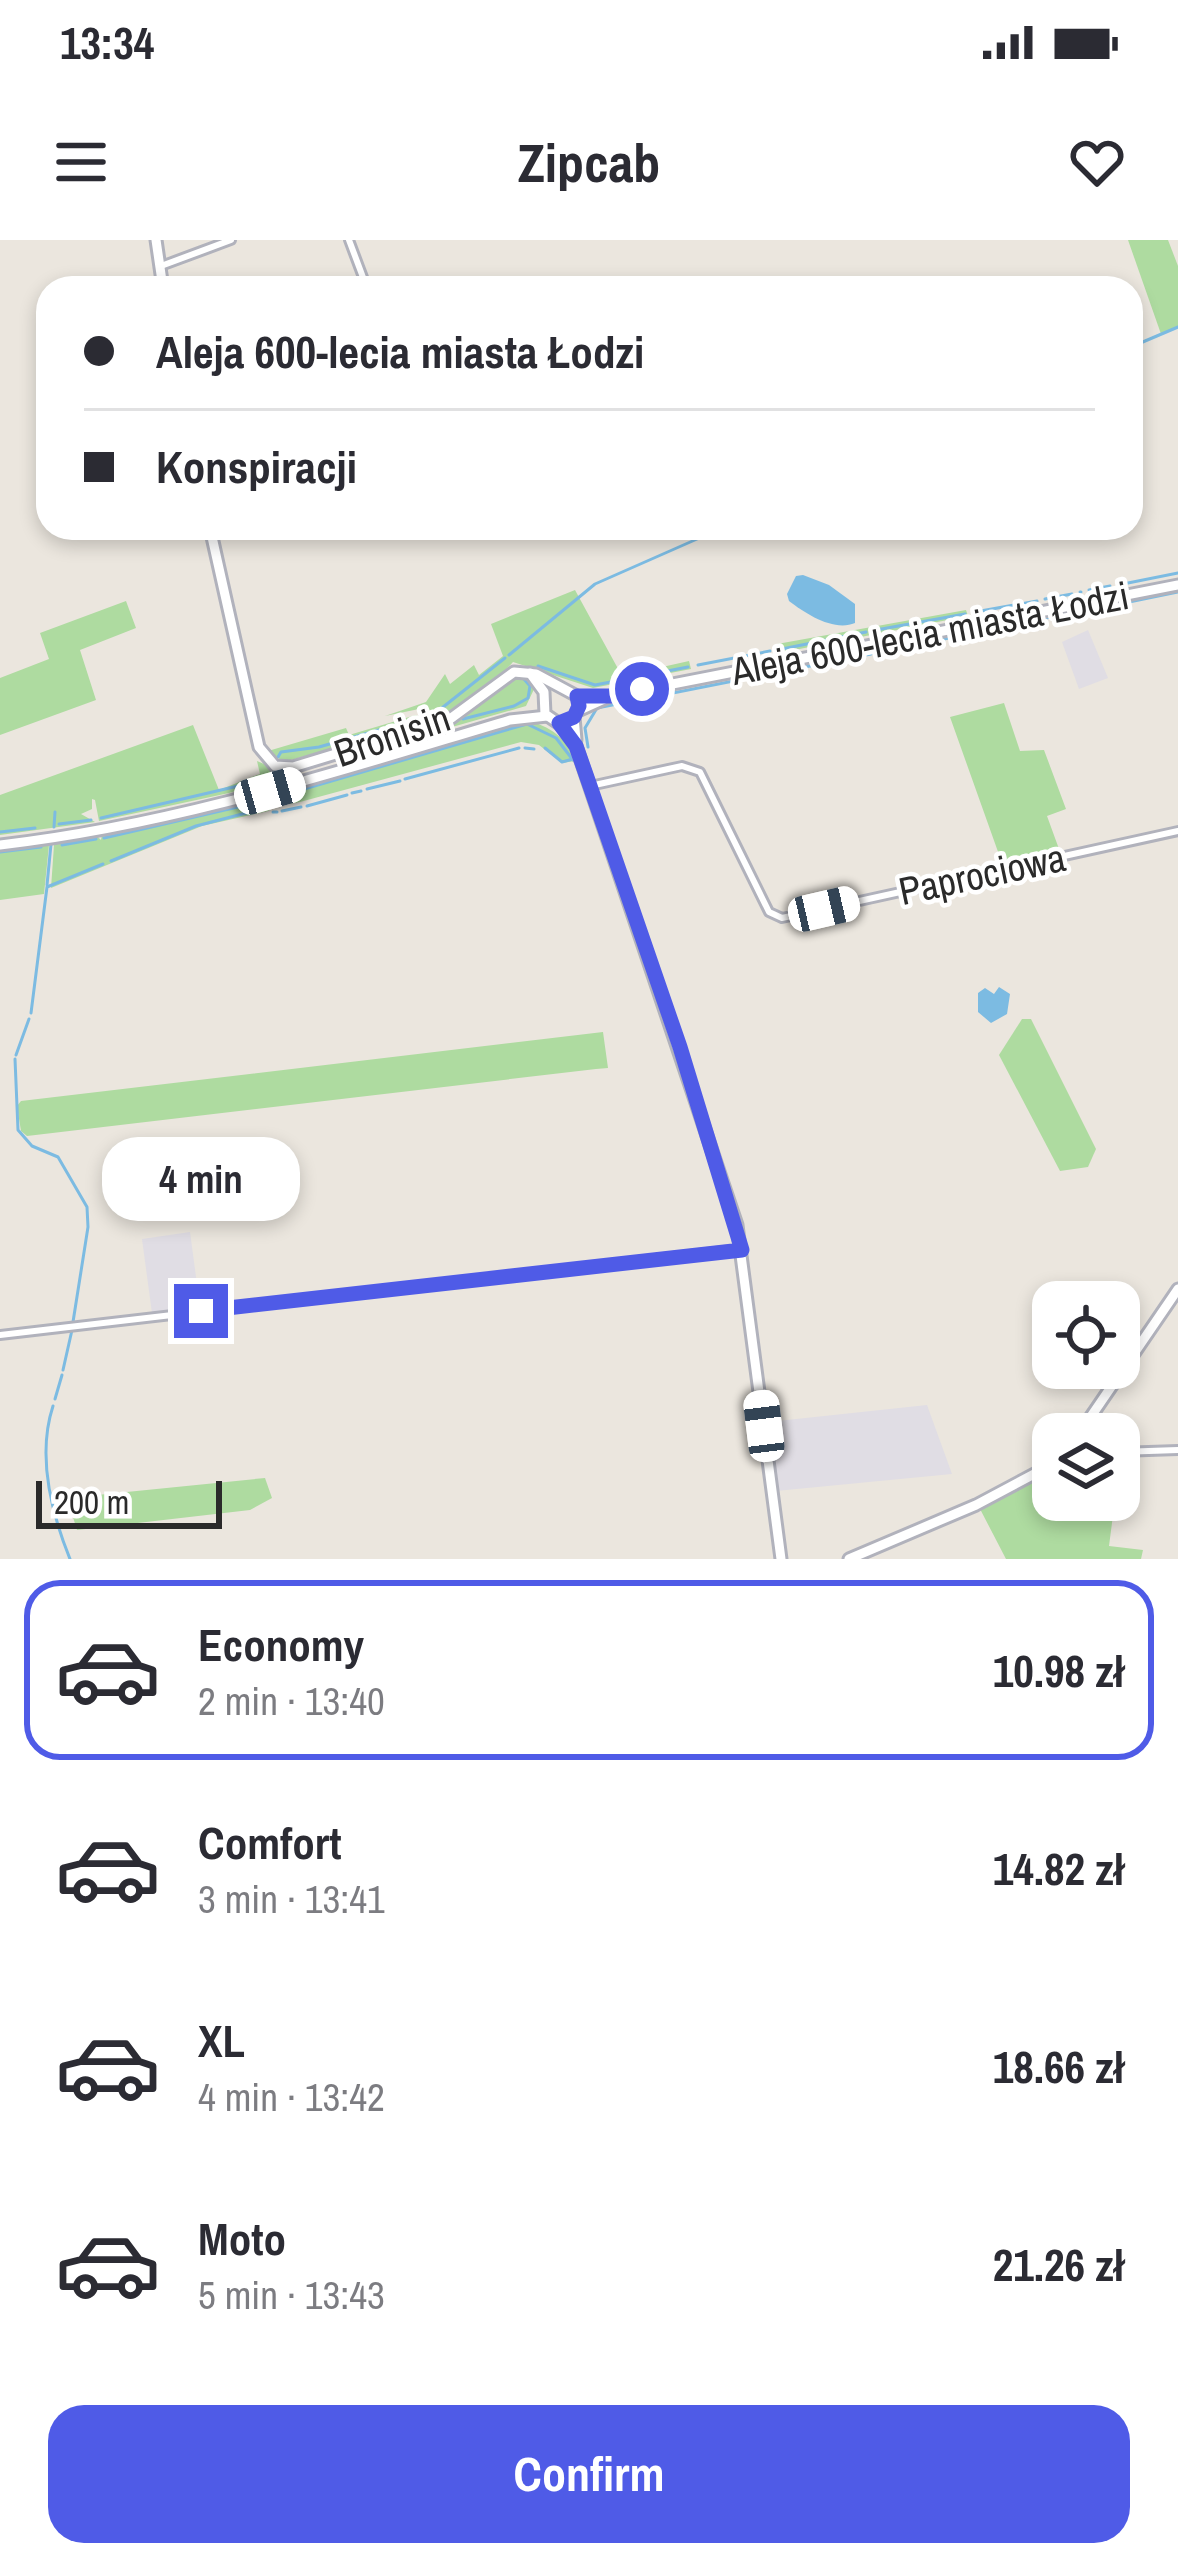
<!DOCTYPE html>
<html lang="en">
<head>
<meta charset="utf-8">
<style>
	body { margin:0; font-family:"Archivo Narrow",sans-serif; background:#f7f7f7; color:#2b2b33; height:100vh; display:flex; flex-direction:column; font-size:45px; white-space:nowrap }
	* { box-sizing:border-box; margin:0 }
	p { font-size:39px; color:#7c7c81 }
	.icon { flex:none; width:66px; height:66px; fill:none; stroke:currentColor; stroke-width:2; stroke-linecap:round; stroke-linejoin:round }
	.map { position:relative; height:1319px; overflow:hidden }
	.sheet { display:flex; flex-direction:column; background:#fff; flex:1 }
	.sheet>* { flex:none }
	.hud { position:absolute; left:36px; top:36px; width:1107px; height:264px; border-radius:36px; box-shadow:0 6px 18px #0003; display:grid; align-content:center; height:264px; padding:0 48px; background:#fff }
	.fabs { position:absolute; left:1032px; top:1041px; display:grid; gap:24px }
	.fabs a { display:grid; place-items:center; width:108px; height:108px; border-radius:24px; background:#fff; box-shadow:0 6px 18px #0003; font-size:60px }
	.scale { position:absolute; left:36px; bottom:30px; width:186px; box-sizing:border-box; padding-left:12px; border:6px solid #2a2a2a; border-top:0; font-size:33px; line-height:42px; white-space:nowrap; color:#2a2a2a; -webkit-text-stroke:9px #fff; paint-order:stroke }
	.end { position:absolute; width:54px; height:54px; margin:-27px; border:15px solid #4f5be7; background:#fff; box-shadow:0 0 0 6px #fff }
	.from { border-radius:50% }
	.bubble { position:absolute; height:84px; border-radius:36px; background:#fff; box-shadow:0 6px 18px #0003; font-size:39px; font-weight:800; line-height:84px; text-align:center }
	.car { position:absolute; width:36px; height:72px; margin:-36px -18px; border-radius:15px; box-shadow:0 0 9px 3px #0007; background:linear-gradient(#fff 24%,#345 0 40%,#fff 0 76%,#345 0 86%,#fff 0) }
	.hud b { display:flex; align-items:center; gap:42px; height:114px; font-size:45px }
	.hud b+b { border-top:3px solid #e1e1e2 }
	.hud i { width:30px; height:30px; background:#2b2b33 }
	ul { padding:21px 0 0; list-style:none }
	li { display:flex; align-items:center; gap:36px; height:180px; margin:0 24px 18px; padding:0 24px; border:6px solid transparent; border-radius:36px }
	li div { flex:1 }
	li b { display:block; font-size:45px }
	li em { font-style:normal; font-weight:800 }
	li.active { border-color:#4f5be7 }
	li>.icon { width:108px; height:108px; stroke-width:1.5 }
	.action { display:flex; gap:24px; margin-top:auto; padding:24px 48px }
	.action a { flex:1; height:138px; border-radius:36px; background:#4f5be7; color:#fff; font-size:48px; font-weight:800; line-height:138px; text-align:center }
	.status { display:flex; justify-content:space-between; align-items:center; height:84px; padding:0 60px; background:#fff; direction:ltr }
	.status svg { height:33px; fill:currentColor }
	header { display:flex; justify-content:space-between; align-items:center; height:156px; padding:0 48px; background:#fff; font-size:54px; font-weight:800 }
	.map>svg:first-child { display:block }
	.industrial { fill:#e0dde4 }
	.green { fill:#aedba0 }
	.water { fill:#7cbbe2 }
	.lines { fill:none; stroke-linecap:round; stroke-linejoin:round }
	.stream { stroke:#7cbbe2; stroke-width:3 }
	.street-casing { stroke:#b1b2bc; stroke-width:12 }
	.secondary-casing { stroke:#b1b2bc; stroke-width:15 }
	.street { stroke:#fff; stroke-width:6 }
	.secondary { stroke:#fff; stroke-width:9 }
	.route { stroke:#4f5be7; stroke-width:15 }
	.labels { text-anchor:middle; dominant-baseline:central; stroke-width:9; stroke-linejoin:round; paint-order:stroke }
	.street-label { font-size:39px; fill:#2a2a2a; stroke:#fff }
</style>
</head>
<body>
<div class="status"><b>13:34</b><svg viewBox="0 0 49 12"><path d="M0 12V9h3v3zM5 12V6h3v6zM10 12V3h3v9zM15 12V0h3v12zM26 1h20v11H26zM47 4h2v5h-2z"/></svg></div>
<header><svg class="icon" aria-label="menu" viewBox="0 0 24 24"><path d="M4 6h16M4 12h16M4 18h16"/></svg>Zipcab<svg class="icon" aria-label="heart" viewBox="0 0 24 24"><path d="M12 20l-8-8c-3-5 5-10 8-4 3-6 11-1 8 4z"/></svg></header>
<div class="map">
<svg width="1178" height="1319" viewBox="0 0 1178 1319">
	<rect width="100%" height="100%" fill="#ebe6de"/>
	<g class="industrial">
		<polygon points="1088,390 1108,438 1079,449 1062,402"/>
		<polygon points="190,992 200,1067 152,1073 142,999"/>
		<polygon points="927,1165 952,1234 776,1251 768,1182"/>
	</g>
	<g class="green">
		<polygon points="1128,0 1168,0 1178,26 1178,87 1161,94"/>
		<path d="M575,350L622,436L689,421L691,429L593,448L513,422C492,445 463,469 432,480L427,472L419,469L385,476L426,462L445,434L450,444L474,425L479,435L503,416L491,384Z"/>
		<polygon points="126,361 136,388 80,410 96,460 0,495 0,438 49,419 40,393"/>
		<polygon points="966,370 968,376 779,413 777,404"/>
		<polygon points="518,436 531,438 536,445 526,466 368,511 453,481"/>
		<polygon points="1004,463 1020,511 1044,510 1066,569 1047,576 1059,609 1002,623 950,477"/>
		<polygon points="416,475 424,482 284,522 268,511 346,488 349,495"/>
		<path d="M526,481C548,484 571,501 575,521L562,523L539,505L521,502L300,562L289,564L283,557L273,558L274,566L268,571L202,586L51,648L54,605H49L44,654L0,660V609L96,595L101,600L102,594L261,558Z"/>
		<polygon points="193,485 219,550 260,534 257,521 283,532 320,526 229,553 99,581 95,560 92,559 92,569 81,574 95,582 0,595 0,555"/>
		<polygon points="1022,779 1031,779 1096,909 1088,927 1060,931 999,815"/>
		<polygon points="603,792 608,828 596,829 27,896 21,891 17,866 21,861"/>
		<polygon points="1053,1227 1053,1260 1115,1260 1109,1306 1143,1310 1141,1319 1006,1319 979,1267"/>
		<polygon points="265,1238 272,1258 250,1270 77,1290 67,1258"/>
	</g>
	<g class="water">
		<path d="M803,335L829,345L855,364V383C834,392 806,374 789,361L787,354L796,336Z"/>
		<polygon points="999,747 1010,754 1007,774 991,783 978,772 978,753 985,748 994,754"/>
	</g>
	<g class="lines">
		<g class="stream">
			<polyline points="1131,107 1178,87"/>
			<polyline points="1118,345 1178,333"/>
			<polyline points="1089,350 1110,346"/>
			<polyline points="1080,352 1081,352"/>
			<polyline points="1045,359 1072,354"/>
			<polyline points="1129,362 1178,352"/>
			<polyline points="1118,364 1119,363"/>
			<polyline points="975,372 1037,361"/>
			<polyline points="876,390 965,374"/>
			<polyline points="782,409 866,392"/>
			<polyline points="881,412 1109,365"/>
			<polyline points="509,415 595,344 722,288"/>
			<polyline points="698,425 770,411"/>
			<polyline points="538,426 595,445 688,427"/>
			<polyline points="433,475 505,418"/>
			<polyline points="463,479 514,466 528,458 530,446 523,438"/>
			<polyline points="588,507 585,488 597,468 871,414"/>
			<polyline points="525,508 534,509"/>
			<polyline points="545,508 562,522 573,519"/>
			<polyline points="278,517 281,512 319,507 421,478"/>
			<polyline points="272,538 273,534"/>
			<polyline points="405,539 519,508"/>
			<polyline points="367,549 400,541"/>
			<polyline points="352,553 361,551"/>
			<polyline points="287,554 527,484 556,498 573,520"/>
			<polyline points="307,566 347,555"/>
			<polyline points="282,571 301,567"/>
			<polyline points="273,572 277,572"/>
			<polyline points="101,578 251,543"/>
			<polyline points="59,584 91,580"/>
			<polyline points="54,587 55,572"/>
			<polyline points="0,592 35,588"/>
			<polyline points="104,598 255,563"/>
			<polyline points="62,605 96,599"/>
			<polyline points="0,612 41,607"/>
			<polyline points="111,621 196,586 254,571 266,560"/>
			<polyline points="47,645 51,604"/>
			<polyline points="31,773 47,647 103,624"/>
			<polyline points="16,815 29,779"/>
			<polyline points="15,819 18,890 32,906 58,917 87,967 88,987 73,1082"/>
			<polyline points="63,1130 72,1090"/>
			<polyline points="55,1159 62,1135"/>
			<path d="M53,1166C37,1215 51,1272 70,1319"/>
		</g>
		<g class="street-casing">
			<g id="street">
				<polyline points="349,0 367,48"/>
				<polyline points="161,26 231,0"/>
				<polyline points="590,546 682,526 700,532 769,672 782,678 1178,591"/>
				<polyline points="0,1095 741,1009"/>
				<polyline points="1119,1212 1178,1210"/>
			</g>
		</g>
		<g class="secondary-casing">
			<g id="secondary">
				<polyline points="156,0 163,48"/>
				<polyline points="210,288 259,507 275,526 293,527 450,479 514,432 536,434 577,456"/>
				<polyline points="530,433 544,452 545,474 564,487 576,506 737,985 781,1319"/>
				<polyline points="578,471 611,456 1178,345"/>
				<polyline points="574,477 576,500"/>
				<path d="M0,605C175,585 342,530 510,480L547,476"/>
				<polyline points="1079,1194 1178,1049"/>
				<polyline points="849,1319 976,1265 1053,1224"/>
			</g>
		</g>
		<use href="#street" class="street"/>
		<use href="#secondary" class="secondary"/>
	</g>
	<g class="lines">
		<polyline class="route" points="201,1071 742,1010 680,807 590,546 576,506 559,483 574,477 579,466 577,456 611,456 642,449"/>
	</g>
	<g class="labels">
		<g class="street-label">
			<text transform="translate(930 393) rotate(-11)">Aleja 600-lecia miasta Łodzi</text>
			<text transform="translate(392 495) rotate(-19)">Bronisin</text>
			<text transform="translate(982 634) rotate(-12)">Paprociowa</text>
		</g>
	</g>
</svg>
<div class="fabs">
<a><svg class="icon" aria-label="locate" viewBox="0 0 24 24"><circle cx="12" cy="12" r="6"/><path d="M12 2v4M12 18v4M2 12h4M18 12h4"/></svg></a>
<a><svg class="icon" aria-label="layers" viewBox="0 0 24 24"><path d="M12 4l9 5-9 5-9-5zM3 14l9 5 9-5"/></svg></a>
</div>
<div class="scale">200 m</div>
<i class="end from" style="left:642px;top:449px"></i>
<i class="end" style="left:201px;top:1071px"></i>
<div class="bubble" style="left:102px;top:897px;width:198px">4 min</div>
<i class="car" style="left:270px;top:551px;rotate:74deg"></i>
<i class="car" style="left:824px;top:669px;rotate:77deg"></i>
<i class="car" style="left:764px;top:1186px;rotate:353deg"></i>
<div class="hud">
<b><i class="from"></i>Aleja 600-lecia miasta Łodzi</b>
<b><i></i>Konspiracji</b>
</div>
</div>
<section class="sheet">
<ul>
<li class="active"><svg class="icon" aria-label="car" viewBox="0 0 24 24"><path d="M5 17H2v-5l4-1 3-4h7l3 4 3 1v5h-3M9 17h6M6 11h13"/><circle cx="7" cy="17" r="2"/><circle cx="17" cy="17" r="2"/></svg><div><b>Economy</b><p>2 min · 13:40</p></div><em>10.98 zł</em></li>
<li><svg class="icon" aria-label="car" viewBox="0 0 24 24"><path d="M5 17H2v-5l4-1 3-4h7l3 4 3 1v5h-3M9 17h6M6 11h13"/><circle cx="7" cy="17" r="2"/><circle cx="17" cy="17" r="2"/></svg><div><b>Comfort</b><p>3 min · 13:41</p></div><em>14.82 zł</em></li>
<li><svg class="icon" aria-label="car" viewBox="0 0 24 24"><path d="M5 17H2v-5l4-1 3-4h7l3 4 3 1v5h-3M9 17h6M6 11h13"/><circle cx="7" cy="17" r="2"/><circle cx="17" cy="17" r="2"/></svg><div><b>XL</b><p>4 min · 13:42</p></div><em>18.66 zł</em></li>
<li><svg class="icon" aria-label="car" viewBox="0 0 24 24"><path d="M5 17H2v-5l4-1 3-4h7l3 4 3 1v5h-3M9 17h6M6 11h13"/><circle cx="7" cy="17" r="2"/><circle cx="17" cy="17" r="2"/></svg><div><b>Moto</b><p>5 min · 13:43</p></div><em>21.26 zł</em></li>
</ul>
<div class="action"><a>Confirm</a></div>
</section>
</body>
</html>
